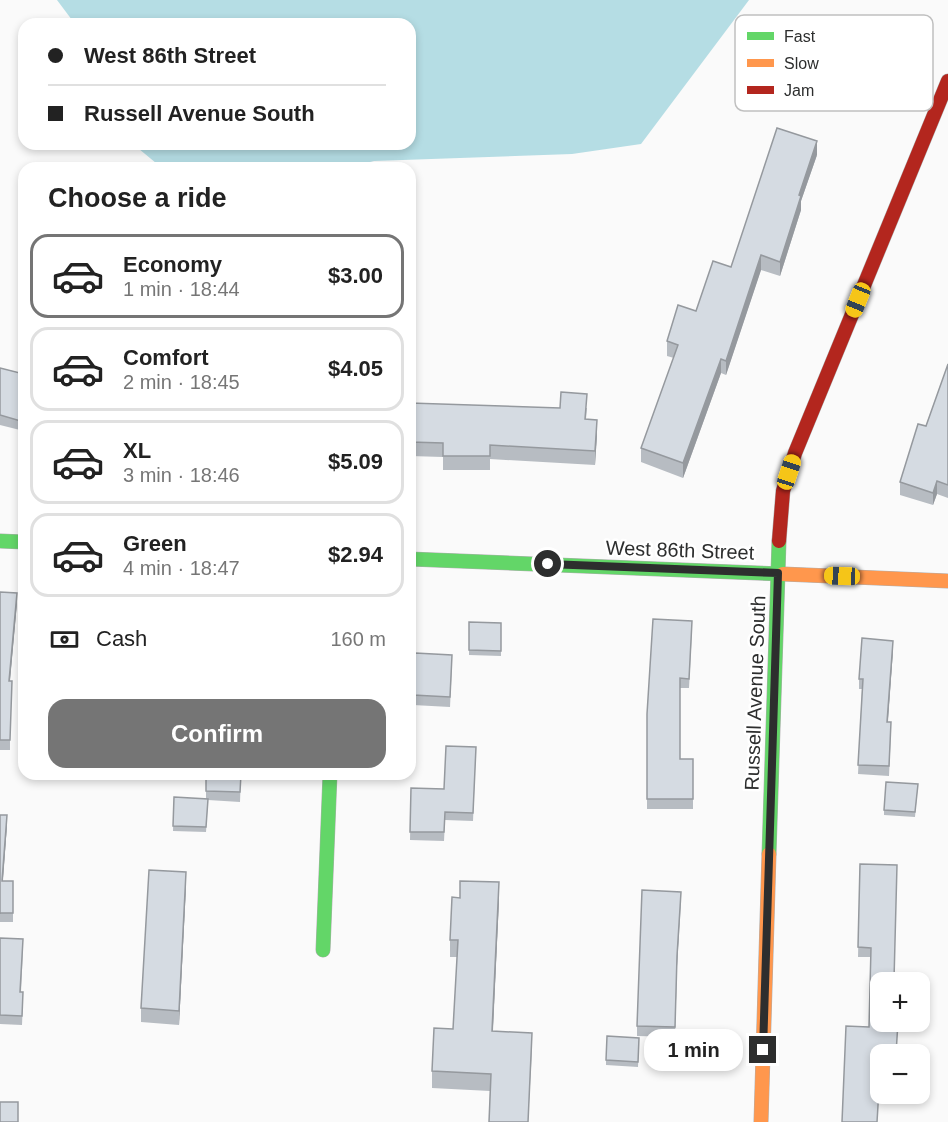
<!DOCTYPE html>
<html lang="en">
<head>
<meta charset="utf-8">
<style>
	body { margin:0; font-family:Helvetica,sans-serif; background:#f2f2f2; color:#222; height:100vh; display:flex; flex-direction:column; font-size:22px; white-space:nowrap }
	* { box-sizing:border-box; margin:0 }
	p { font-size:20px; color:#767676 }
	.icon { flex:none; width:33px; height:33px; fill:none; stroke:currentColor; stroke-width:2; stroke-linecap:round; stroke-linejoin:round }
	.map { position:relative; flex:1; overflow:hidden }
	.drawer { position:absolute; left:18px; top:162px; width:398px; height:618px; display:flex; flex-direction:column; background:#fff; border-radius:18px; box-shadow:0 3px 9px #0003 }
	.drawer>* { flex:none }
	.hud { position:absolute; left:18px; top:18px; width:398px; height:132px; border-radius:18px; box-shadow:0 3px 9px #0003; display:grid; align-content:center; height:132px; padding:0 30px; background:#fff }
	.tools { position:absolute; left:870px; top:972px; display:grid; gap:12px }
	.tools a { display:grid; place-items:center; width:60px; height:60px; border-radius:12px; background:#fff; box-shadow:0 3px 9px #0003; font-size:30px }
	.end { position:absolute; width:27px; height:27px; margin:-14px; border:8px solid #2d2e2e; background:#fff; box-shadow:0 0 0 3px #fff }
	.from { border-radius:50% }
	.bubble { position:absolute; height:42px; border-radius:18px; background:#fff; box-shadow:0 3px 9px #0003; font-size:20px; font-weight:700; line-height:42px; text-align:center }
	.car { position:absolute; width:18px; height:36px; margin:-18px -9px; border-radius:8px; box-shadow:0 0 4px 2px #0007; background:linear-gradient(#f5c518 24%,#345 0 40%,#f5c518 0 76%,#345 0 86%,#f5c518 0) }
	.hud b { display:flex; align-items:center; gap:21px; height:57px; font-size:22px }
	.hud b+b { border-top:2px solid #e0e0e0 }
	.hud i { width:15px; height:15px; background:#222 }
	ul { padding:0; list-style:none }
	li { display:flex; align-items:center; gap:18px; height:84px; margin:0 12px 9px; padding:0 18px; border:3px solid #e0e0e0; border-radius:18px }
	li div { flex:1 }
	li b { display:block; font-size:22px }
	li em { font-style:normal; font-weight:700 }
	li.selected { border-color:#757575 }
	li>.icon { width:54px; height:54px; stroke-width:1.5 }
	h2 { padding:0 30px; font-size:27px; line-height:72px }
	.pay { display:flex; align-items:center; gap:15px; height:66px; padding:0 30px; font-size:22px }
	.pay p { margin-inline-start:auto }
	.primary-button { display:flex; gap:12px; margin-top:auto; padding:12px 30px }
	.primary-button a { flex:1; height:69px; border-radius:18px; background:#757575; color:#fff; font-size:24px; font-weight:700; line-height:69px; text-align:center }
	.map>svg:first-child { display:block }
	.water { fill:#b5dde4 }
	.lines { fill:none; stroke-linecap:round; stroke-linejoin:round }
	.fast-casing { stroke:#afafaf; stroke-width:15 }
	.slow-casing { stroke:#afafaf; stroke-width:15 }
	.jam-casing { stroke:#afafaf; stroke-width:15 }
	.fast { stroke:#63d668; stroke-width:14 }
	.slow { stroke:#ff974d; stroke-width:14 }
	.jam { stroke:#b3261e; stroke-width:14 }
	.wall { fill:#b7bcc2 }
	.shaded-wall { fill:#95999e }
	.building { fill:#d5dbe2; stroke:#95999e; stroke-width:1.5 }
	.route { stroke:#2d2e2e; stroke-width:8 }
	.labels { text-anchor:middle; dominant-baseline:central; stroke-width:5; stroke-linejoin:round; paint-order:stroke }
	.street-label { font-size:20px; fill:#2d2e2e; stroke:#fff }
	.key { fill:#fff; stroke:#c0c0c0; stroke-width:1.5 }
	.key-label { font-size:16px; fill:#2d2e2e }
</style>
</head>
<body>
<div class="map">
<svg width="948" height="1122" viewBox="0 0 948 1122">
	<rect width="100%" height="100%" fill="#fafafa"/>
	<polygon class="water" points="57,0 749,0 641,144 572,154 374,161 347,168 162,168 133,144 410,144 410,24 75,24"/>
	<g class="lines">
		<g class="fast-casing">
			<g id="fast">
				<polyline points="0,541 24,542"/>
				<polyline points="410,559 783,574"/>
				<polyline points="769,854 779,541"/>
				<polyline points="323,950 330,774"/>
			</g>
		</g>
		<g class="slow-casing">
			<g id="slow">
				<polyline points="783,574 948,581"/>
				<polyline points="761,1122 769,854"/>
			</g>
		</g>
		<g class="jam-casing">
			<polyline id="jam" points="779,541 783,491 795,453 948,81"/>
		</g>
		<use href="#fast" class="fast"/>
		<use href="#slow" class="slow"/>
		<use href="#jam" class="jam"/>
	</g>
	<g class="wall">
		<polygon points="817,155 801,201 801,210 780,276 761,270 726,375 721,373 683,478 641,462 641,448 674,358 667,356 667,341 696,311"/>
		<polygon points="948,364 948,498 937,494 933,505 900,495 900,482 926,426"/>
		<polygon points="0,368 24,374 24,431 0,425"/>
		<polygon points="410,403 560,408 587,408 586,419 597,434 595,465 490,459 490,470 443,470 443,457 410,456"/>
		<polygon points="0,592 17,603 10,681 10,750 0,750"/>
		<polygon points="469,622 501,623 501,656 469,655"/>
		<polygon points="692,631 689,688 680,688 680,759 693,759 693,809 647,809 647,714"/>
		<polygon points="893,650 888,722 891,732 889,776 858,774 862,689 859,689 859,679"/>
		<polygon points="452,665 450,707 413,705 413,695"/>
		<polygon points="476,747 473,821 445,820 444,841 410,840 411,788 444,789"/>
		<polygon points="241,774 240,802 208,800 206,832 173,831 174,797 206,799 206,791"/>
		<polygon points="918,784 915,817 884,815 884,810"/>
		<polygon points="0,815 7,825 3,881 13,881 13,922 0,922 0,924"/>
		<polygon points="860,864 880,1022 898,1022 896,1054 880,1054 880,1082 869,1027 871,957 858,957"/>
		<polygon points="186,886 179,1025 141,1022 141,1008"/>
		<polygon points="499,900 493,1031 532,1050 528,1122 489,1122 490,1091 432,1088 432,1071 453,1029 457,957 450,957 450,940"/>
		<polygon points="681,902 677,966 675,1037 637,1036 637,1026"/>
		<polygon points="0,938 23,949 21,992 23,1001 22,1025 0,1024"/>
		<polygon points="639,1038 638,1067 606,1065 606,1060"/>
	</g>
	<g class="shaded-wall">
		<polygon points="817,141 817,155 801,201 801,210 780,276 780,262 799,195"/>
		<polygon points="761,255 761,270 726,375 726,361"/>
		<polygon points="721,359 721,373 683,478 683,463"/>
		<polygon points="597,420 597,434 595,465 595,451"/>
		<polygon points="937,481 937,494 933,505 933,493"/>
		<polygon points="17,593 17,603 9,691 9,681"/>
		<polygon points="893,641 893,650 887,731 887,722"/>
		<polygon points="7,815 7,825 2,891 2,881"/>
		<polygon points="186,872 186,886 179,1025 179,1011"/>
		<polygon points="499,882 499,900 492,1048 492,1031"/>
		<polygon points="681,892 677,966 675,1037 677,956"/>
	</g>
	<g class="building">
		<polygon points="777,128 817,141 799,195 801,196 780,262 761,255 726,361 721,359 683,463 641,448 678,345 667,341 678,305 696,311 713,261 731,267"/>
		<polygon points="948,364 948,485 937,481 933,493 900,482 918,424 926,426"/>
		<polygon points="0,368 24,374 24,379 22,389 24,389 24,422 0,415"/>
		<polygon points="561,392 587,394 585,419 597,420 595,451 490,445 490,456 443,456 443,443 410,442 410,403 560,408"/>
		<polygon points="0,592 17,593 9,681 12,681 10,740 0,740"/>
		<polygon points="653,619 692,621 689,679 680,678 680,759 693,759 693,799 647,799 647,714"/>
		<polygon points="469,622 501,623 501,651 469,650"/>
		<polygon points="862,638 893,641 887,722 891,722 889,766 858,765 863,679 859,679"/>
		<polygon points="415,653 452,655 450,697 413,695"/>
		<polygon points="446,746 476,747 473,813 445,812 444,832 410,832 411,788 444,789"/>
		<polygon points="206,774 241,774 240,792 206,791"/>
		<polygon points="886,782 918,784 915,812 884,810"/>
		<polygon points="174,797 208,799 206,827 173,826"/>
		<polygon points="0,815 7,815 2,881 13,881 13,913 0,913 0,914"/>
		<polygon points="860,864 897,865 894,980 900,980 900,982 880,982 880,1022 898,1022 896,1054 880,1054 880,1072 877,1122 842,1122 846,1026 869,1027 871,948 858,947"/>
		<polygon points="149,870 186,872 179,1011 141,1008"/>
		<polygon points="460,881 499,882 492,1031 532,1033 528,1122 489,1122 491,1074 432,1071 434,1028 453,1029 458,940 450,940 452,897 460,898"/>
		<polygon points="642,890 681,892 677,956 675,1027 637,1026"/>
		<polygon points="0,938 23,939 20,992 23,992 22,1016 0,1015"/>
		<polygon points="607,1036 639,1038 638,1062 606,1060"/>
		<rect x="0" y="1102" width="18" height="20"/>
	</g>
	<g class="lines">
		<polyline class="route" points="548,564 778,573 763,1050"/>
	</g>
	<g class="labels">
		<g class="street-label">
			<text transform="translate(680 550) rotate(2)">West 86th Street</text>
			<text transform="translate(755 693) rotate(-88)">Russell Avenue South</text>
		</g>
	</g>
	<rect x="735" y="15" width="198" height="96" rx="9" class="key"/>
	<rect x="747" y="32" width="27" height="8" fill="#63d668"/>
	<rect x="747" y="59" width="27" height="8" fill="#ff974d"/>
	<rect x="747" y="86" width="27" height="8" fill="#b3261e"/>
	<g class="key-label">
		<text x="784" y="42">Fast</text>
		<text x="784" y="69">Slow</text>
		<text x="784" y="96">Jam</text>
	</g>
</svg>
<div class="tools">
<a>+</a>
<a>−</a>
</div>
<i class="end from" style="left:548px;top:564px"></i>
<i class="end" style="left:763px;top:1050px"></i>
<div class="bubble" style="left:644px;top:1029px;width:99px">1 min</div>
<i class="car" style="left:858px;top:300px;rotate:202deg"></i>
<i class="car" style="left:789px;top:472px;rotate:18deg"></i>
<i class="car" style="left:842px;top:576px;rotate:272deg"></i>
<div class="hud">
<b><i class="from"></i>West 86th Street</b>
<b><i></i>Russell Avenue South</b>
</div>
<section class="drawer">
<h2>Choose a ride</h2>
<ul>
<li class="selected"><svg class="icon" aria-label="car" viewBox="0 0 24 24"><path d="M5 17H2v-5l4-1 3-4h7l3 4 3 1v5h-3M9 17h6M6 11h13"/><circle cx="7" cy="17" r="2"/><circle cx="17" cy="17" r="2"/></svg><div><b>Economy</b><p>1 min · 18:44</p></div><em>$3.00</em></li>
<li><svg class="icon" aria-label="car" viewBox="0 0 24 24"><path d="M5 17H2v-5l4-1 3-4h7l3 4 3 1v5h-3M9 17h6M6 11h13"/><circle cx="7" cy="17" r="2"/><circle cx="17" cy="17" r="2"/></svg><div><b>Comfort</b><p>2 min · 18:45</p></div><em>$4.05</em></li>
<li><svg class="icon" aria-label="car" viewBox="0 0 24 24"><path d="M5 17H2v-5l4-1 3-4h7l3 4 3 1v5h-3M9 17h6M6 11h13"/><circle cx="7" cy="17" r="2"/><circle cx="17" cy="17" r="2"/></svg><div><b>XL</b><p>3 min · 18:46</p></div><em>$5.09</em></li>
<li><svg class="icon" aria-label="car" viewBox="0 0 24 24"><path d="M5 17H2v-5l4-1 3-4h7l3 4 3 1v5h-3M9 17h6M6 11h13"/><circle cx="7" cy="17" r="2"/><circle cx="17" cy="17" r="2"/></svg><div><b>Green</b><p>4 min · 18:47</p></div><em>$2.94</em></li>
</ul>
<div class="pay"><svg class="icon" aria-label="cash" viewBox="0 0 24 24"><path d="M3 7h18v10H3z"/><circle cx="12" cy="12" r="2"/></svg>Cash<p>160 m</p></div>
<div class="primary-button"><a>Confirm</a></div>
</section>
</div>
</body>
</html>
